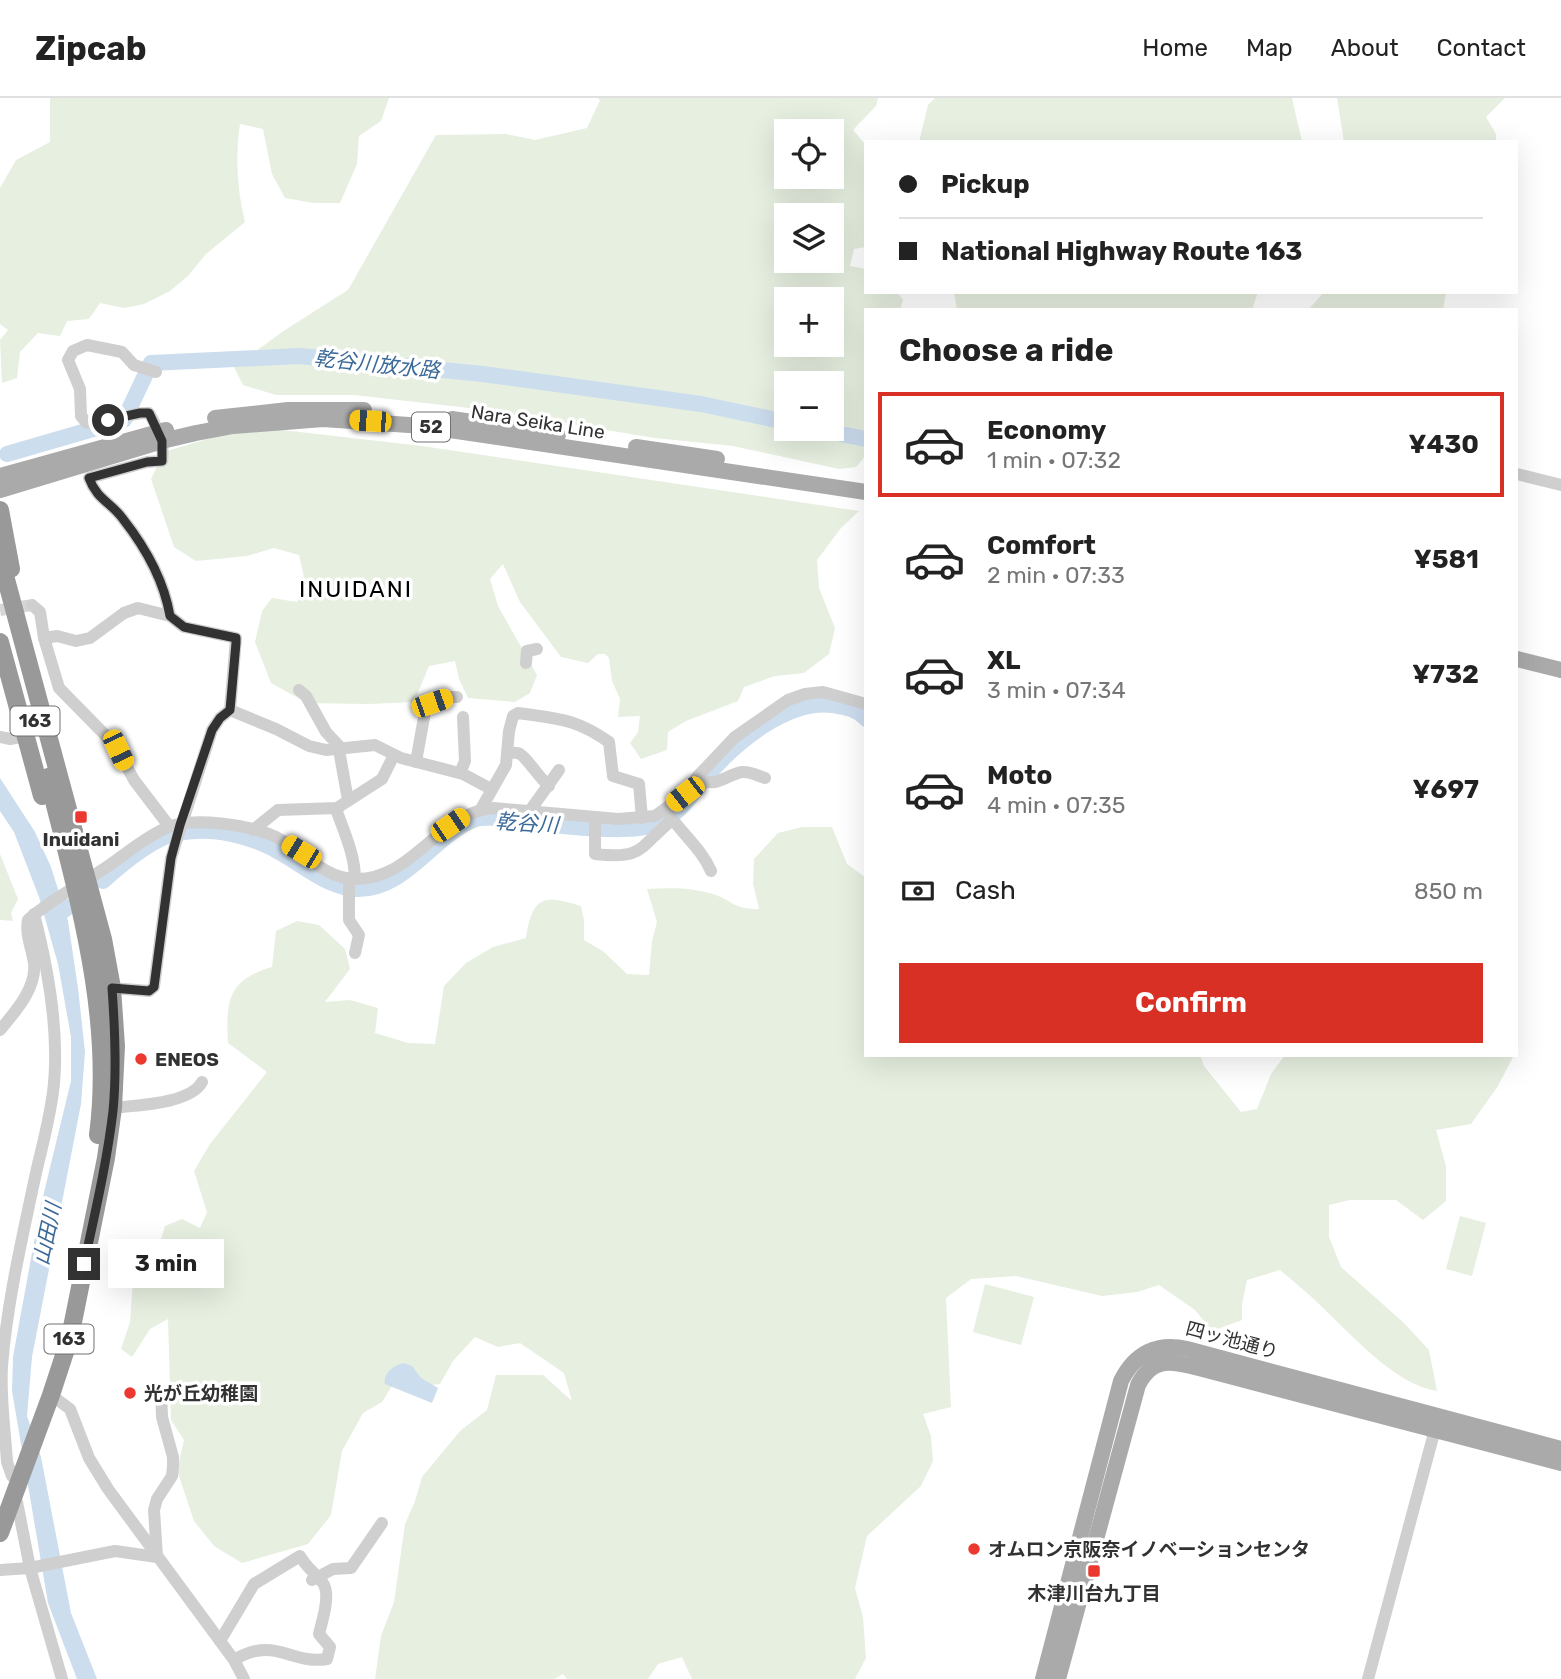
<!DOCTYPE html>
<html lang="en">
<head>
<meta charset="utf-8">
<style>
	body { margin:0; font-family:Rubik,"Noto Sans JP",sans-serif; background:#f2f2f2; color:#222; height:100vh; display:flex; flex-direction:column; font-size:26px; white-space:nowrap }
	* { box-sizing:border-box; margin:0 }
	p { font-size:23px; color:#767676 }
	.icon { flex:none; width:38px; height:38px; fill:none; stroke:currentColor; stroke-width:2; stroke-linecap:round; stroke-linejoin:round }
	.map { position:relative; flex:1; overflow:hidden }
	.side { position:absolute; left:864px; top:210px; width:654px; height:749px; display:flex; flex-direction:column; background:#fff; border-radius:0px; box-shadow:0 7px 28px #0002 }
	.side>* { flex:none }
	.guide { position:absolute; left:864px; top:42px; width:654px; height:154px; border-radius:0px; box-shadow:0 7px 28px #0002; display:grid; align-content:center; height:154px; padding:0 35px; background:#fff }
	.tools { position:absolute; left:774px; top:21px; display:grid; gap:14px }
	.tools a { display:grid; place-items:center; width:70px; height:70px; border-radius:0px; background:#fff; box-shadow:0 7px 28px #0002; font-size:35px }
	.end { position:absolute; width:32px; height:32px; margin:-16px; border:9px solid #323232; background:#fff; box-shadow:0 0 0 4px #fff }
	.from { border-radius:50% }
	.bubble { position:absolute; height:49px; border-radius:0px; background:#fff; box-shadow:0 7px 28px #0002; font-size:23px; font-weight:700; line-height:49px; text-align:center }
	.car { position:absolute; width:21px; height:42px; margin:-21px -10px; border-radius:9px; box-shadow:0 0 5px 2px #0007; background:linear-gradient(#f5c518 24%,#345 0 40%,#f5c518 0 76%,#345 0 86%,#f5c518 0) }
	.guide b { display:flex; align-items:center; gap:24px; height:66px; font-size:26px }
	.guide b+b { border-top:2px solid #e0e0e0 }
	.guide i { width:18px; height:18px; background:#222 }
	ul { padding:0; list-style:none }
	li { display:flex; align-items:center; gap:21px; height:105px; margin:0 14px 10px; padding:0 21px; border:4px solid transparent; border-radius:0px }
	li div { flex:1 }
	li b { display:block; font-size:26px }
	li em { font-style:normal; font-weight:700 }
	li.active { border-color:#d93025 }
	li>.icon { width:63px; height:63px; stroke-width:1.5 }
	h2 { padding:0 35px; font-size:32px; line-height:84px }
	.pay { display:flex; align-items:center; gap:18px; height:77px; padding:0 35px; font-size:26px }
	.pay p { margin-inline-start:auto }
	.button { display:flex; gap:14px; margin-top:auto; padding:14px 35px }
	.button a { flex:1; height:80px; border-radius:0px; background:#d93025; color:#fff; font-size:28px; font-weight:700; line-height:80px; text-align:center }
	header { display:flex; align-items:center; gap:42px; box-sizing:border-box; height:98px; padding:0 35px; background:#fff; border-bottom:2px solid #e0e0e0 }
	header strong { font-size:33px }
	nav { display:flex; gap:38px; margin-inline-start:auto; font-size:24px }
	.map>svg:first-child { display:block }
	.green { fill:#e6efe0; fill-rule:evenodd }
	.water { fill:#cde }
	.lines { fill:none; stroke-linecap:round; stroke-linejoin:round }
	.river { stroke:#cde; stroke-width:16 }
	.minor-tunnel { stroke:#d6d6d6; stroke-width:12; stroke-dasharray:12 6; stroke-linecap:butt }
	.minor { stroke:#cfcfcf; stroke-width:12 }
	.major { stroke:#aaa; stroke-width:16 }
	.highway { stroke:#999; stroke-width:18 }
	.route { stroke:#323232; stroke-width:9 }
	.poi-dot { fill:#ec3930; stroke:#fff; stroke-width:2.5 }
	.labels { text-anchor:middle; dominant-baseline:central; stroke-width:7; stroke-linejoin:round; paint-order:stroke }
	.shield { fill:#fff; stroke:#707070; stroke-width:2 }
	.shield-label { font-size:18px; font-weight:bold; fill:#323232 }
	.street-label { font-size:19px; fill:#323232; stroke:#fff }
	.poi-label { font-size:19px; font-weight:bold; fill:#323232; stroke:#fff; text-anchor:start }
	.water-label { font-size:21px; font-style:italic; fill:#3b6998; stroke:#fff }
	.quarter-label { font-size:23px; letter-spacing:2px; fill:#000; stroke:#fff }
</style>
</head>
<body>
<header>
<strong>Zipcab</strong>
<nav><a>Home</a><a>Map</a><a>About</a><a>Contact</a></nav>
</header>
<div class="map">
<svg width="1561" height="1581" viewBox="0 0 1561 1581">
	<rect width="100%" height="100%" fill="#fff"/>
	<g class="green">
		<path d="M50,0H389L381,23L359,38L357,66L340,105H314L285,100L272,76L263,31L240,26C235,59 237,91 245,124L206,156L188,178L170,193L144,206L124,210L100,205L89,221L67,223L60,238L38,235L20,254L17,280L2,285L0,242L8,232L0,226V90L16,62L50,44Z"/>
		<path d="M597,0H878L876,8L853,32L866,47V149L854,151L850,168L866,171V194H897L903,202L900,212H866V357L856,369L839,371L733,348L655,340L478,311L354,297H276L243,287L234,269L285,232L348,192L436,37L506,36L535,42L587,30L600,2ZM786,33H831V79H786ZM786,117H831V163H786ZM786,201H831V247H786ZM786,285H831V331H786Z"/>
		<polygon points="935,0 1292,0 1302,44 919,44 928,7"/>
		<polygon points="1337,0 1505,0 1486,19 1496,36 1496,44 1344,44"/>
		<polygon points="954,194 1258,194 1252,212 957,212"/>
		<polygon points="1324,194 1446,194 1443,212 1308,212"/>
		<polygon points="265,330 422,348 859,413 841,430 817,462 819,490 835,530 829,556 804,575 775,578 744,589 738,603 686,623 668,634 667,652 641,661 630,645 638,634 640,618 618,619 620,601 612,583 609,560 605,556 598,556 588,565 561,559 520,504 503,466 490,481 498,508 537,577 530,595 515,604 468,600 459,581 455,563 429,568 414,604 369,606 307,605 271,585 255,544 262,513 272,500 297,504 306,488 299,457 274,450 247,458 196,463 174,449 151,381 164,354 227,335"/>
		<path d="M802,729H832L847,766L866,780V957H1200L1204,968L1241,1014L1257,1011L1271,976L1285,957H1514L1498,988L1471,1026L1436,1032L1446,1068V1103L1423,1122L1396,1102H1350L1329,1107V1139L1341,1169L1404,1225L1429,1252L1437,1293C1395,1287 1351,1236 1321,1208C1308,1195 1294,1184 1280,1172L1247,1182L1242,1206V1222L1212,1233L1195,1212L1159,1187L1137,1194L1102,1198L1016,1178L971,1181L946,1200L951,1309L923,1316L931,1338L933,1363L921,1388L867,1438L855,1490L863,1519L866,1560L855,1581H692L682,1559L658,1566L648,1581H567L563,1576L554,1581H375L381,1538L394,1504L405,1426L415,1403L422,1379L460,1333L487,1312L496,1277H543L572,1303L564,1275L520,1245L498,1249L475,1239L453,1263L440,1286L423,1288L400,1275L382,1304L363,1315L342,1353L331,1417L308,1446L242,1465L214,1448L194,1423L177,1372L184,1342L171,1322L168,1221L150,1231L132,1259L121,1251L130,1224L134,1170L142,1150L159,1147L165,1128L182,1121L200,1130L207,1114L194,1073L210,1046L267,974L228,945C226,904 227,882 272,869L276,833L297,823L319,827L345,851L350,871L325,904L350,902L378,910L375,935L408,945L435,946L444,888L466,865L493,849L526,840C532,798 544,796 581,808L584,822V842L604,854L627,876L649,877L652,843L657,824L647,791C671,790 689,789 713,796C734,803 732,811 759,811L753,786L754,761L778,735Z"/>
		<polygon points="0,756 18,801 11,815 13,823 0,822"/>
		<polygon points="1460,1118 1486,1125 1472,1178 1446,1171"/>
		<polygon points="985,1186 1034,1199 1021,1247 973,1234"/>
	</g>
	<g class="water">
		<polygon points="0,680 35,734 51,769 68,823 78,890 85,954 81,1006 32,1259 27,1318 41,1359 71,1515 97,1581 77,1581 48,1505 12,1293 13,1259 40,1111 71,983 71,939 58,866 39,799 14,734 0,713"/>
		<path d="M404,1265L412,1268L421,1280L438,1290L432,1305L385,1286C383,1275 394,1267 404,1265Z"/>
	</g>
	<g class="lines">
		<g class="river">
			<polyline points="816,331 866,341"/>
			<polyline points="7,356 124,322 151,265 300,258 483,276 701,306 786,324"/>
			<path d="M103,783C121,767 151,741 174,736C211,727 255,738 286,758C308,771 332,791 358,791C407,791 434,736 476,721C482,719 490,720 497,720C536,724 622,739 657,726C679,717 692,696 707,678C735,645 787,601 833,607C846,609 857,611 866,621"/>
			<polyline points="54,820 68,809"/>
		</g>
		<polyline class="minor-tunnel" points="0,512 32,507"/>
		<g class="minor">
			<path d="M156,274L134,267L122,254L87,247L73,253L68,262L80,291L81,318L87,325C108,326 128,314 149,315C158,330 165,346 162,363L147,364L89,380C97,402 111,404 123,421C145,449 164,483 170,518"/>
			<polyline points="1517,376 1561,387"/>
			<polyline points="32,507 40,514 44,540 59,590 115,647 134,682 169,728"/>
			<polyline points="44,540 57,538 76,543 90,540 124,515 138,510 170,518 184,529 236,540 230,612 220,620 212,632 171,760 154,889 149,893 112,890"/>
			<polyline points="526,565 527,553 537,551"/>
			<polyline points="299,592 306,598 326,634 342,651"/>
			<polyline points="230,612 276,631 309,648 326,652 375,647 401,660 463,676 491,691"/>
			<polyline points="0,639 10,641 26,638"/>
			<polyline points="339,652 348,702"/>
			<path d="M508,655C512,655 517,654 520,656C527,660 540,681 549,688"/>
			<polyline points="416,664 426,608 449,599 457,599"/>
			<polyline points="460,675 465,663 463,619"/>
			<path d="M698,678C713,693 725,677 742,674C750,673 758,678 765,680"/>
			<path d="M336,711C344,734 355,757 355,781"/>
			<path d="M481,711L506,667L509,633L513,618L518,615C558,621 575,620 609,644L613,678L639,686L642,720"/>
			<polyline points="529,714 559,672"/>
			<path d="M668,715C682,736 701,750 711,773"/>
			<path d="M595,719V756C644,762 639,749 672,722"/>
			<polyline points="253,732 278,712 337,710 382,681 394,657"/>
			<polyline points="349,780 349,822 359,837 355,855"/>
			<path d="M0,932C15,914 37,890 34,865C32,851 25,836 28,822C49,803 76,789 99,774C122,760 141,741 166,730C192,718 250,727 276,739C301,752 325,781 355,781C414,782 438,714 494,710L618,721L655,718L685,696L698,678L735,639L788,602L805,596L823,594L866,606"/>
			<path d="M113,1010C137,1007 190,1006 202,984"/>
			<polyline points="51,1297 70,1311 89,1360 108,1391 234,1562 244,1581"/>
			<path d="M12,1378L7,1364C5,1332 0,1299 2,1268C7,1206 21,1145 34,1084C41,1051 51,1019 54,985C59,929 48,870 34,816"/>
			<polyline points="17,1404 30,1470 62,1581"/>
			<polyline points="0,1472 30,1470 115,1453 157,1459 154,1412 157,1401 172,1378 173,1369 173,1359 162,1319 161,1292"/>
			<polyline points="312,1482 333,1471 351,1470 382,1425"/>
			<path d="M220,1543L254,1486L300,1458C306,1469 315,1475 323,1485C331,1497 322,1523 319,1536L330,1549L327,1561C290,1567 276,1537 234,1562"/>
			<polyline points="1368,1581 1437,1324"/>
		</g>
		<g class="major">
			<polyline points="215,320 288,312 364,312"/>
			<polyline points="452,321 558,337"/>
			<polyline points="636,349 717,361"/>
			<polyline points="0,378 166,332"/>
			<polyline points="0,392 162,343 196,335 233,328 323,321 423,328 866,394"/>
			<polyline points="1517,561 1561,572"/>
			<path d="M1043,1581L1121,1283C1135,1255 1157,1244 1187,1251L1561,1351"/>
			<path d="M1058,1581L1138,1287C1153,1258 1172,1263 1199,1270L1561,1365"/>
		</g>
		<g class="highway">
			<polyline points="0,412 11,471"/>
			<polyline points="0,459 103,841 112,890 116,948 113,1010 106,1060 70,1239 51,1297 0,1435"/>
			<polyline points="0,544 42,698"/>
			<path d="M48,679C76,794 114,916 98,1037"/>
		</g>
	</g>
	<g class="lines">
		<path class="route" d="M84,1166C95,1115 107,1064 113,1013C117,972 115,931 112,890L149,893L154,889L171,760L180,727L212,632L220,620L230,612L236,545V540L184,529L170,518C164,483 145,449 123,421C111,404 97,402 89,380L147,364L162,363V343L149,315H140L108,322"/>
	</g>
	<g class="poi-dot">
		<rect x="74" y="712" width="14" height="14" rx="3.5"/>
		<circle cx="141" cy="961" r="7"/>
		<circle cx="130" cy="1295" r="7"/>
		<circle cx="974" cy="1451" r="7"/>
		<rect x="1087" y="1466" width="14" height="14" rx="3.5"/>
	</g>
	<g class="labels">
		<g class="shield">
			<rect x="412" y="314.5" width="38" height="29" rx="5"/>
			<rect x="10.5" y="608.5" width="49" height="29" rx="5"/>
			<rect x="44.5" y="1226.5" width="49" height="29" rx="5"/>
		</g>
		<g class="shield-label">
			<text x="431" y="329">52</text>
			<text x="35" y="623">163</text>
			<text x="69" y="1241">163</text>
		</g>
		<g class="street-label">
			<text transform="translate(538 324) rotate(9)">Nara Seika Line</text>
			<text transform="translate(1232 1242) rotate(15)">四ッ池通り</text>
		</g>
		<g class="poi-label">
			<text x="81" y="741" text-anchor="middle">Inuidani</text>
			<text x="155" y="961">ENEOS</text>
			<text x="144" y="1295">光が丘幼稚園</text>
			<text x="988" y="1451">オムロン京阪奈イノベーションセンタ</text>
			<text x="1094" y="1495" text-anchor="middle">木津川台九丁目</text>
		</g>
		<g class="water-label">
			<text transform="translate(377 266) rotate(6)">乾谷川放水路</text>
			<text transform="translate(527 725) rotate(4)">乾谷川</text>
			<text transform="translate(47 1136) rotate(-78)">山田川</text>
		</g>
		<g class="quarter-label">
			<text x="356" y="491">INUIDANI</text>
		</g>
	</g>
</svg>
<div class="tools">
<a><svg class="icon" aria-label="locate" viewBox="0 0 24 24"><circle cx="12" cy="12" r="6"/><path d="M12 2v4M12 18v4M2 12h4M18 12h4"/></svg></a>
<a><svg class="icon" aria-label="layers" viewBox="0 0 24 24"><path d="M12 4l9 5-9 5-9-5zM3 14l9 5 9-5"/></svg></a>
<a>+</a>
<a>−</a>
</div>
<i class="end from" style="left:108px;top:322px"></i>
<i class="end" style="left:84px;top:1166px"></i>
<div class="bubble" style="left:108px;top:1141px;width:116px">3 min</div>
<i class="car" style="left:370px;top:323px;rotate:274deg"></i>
<i class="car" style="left:432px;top:605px;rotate:71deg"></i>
<i class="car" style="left:118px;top:652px;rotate:155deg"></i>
<i class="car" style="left:685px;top:696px;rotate:232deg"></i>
<i class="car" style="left:450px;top:727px;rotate:56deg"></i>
<i class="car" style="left:301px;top:754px;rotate:301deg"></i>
<div class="guide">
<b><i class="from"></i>Pickup</b>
<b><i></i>National Highway Route 163</b>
</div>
<section class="side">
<h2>Choose a ride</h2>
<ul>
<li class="active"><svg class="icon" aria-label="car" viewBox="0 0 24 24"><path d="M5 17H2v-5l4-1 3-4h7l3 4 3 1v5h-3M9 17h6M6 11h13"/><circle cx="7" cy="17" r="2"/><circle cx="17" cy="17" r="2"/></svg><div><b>Economy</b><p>1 min · 07:32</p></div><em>¥430</em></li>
<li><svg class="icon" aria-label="car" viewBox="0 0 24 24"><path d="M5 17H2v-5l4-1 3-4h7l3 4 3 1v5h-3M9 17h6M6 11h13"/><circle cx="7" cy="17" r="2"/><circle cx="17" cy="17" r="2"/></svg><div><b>Comfort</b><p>2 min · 07:33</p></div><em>¥581</em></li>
<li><svg class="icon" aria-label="car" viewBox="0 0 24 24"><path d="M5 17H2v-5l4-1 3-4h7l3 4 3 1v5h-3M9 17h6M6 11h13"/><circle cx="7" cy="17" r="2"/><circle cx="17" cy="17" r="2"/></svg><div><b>XL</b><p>3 min · 07:34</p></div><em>¥732</em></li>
<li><svg class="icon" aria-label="car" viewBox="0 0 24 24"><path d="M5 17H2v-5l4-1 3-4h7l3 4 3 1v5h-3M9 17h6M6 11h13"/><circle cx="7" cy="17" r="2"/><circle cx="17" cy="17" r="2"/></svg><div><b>Moto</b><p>4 min · 07:35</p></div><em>¥697</em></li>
</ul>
<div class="pay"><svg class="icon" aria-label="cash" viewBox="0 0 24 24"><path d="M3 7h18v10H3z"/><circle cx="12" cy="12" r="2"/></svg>Cash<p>850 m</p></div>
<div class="button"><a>Confirm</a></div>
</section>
</div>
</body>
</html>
